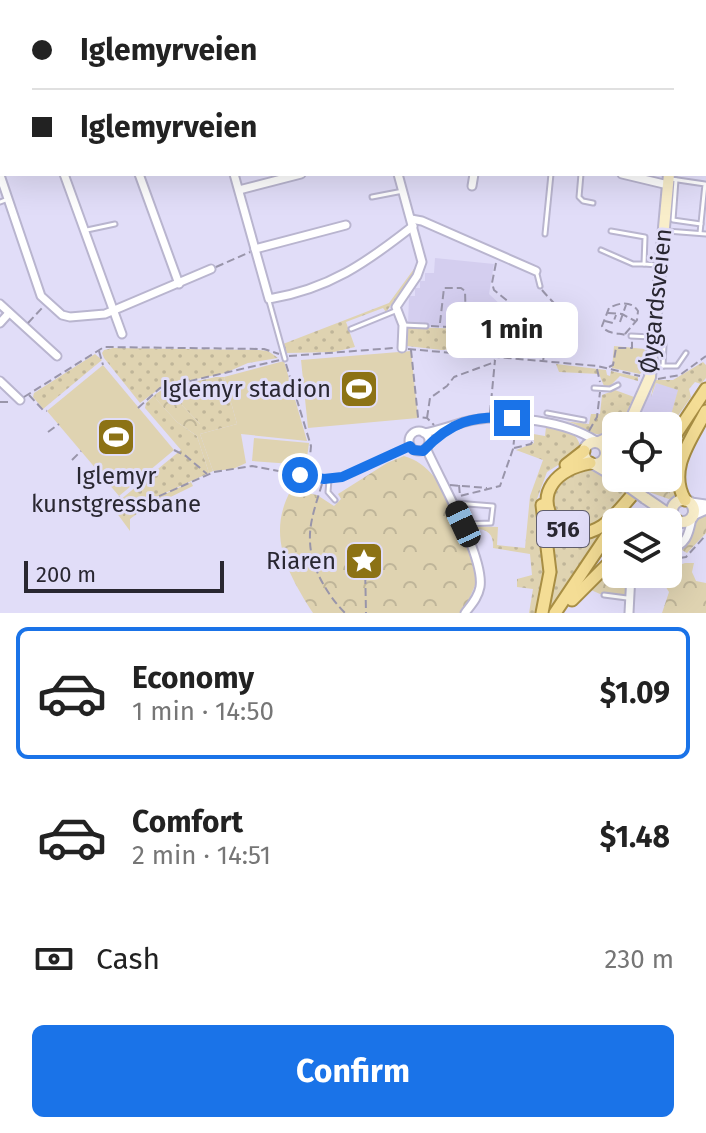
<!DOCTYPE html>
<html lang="en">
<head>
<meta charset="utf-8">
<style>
	body { margin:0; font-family:"Fira Sans",sans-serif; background:#f6f6f6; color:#222; height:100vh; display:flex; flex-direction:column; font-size:30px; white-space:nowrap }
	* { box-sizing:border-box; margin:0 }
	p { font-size:26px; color:#767676 }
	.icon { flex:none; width:44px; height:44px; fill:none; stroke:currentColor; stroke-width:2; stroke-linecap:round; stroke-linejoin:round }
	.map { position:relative; height:613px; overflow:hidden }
	.side { display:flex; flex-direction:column; background:#fff; flex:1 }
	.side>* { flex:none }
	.hud { position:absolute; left:0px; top:0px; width:706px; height:176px; box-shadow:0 8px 32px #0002; display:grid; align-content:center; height:176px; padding:0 32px; background:#fff }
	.tools { position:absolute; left:602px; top:412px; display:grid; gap:16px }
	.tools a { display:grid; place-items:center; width:80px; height:80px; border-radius:12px; background:#fff; box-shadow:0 8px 32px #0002; font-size:40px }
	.scale { position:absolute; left:24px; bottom:20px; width:200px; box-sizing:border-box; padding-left:8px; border:4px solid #292731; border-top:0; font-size:22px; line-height:28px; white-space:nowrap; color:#292731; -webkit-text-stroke:6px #e1ddf8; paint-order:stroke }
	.end { position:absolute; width:36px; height:36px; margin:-18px; border:10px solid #1a73e8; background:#fff; box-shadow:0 0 0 4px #fff }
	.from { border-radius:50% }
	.bubble { position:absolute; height:56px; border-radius:12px; background:#fff; box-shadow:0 8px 32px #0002; font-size:26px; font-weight:700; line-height:56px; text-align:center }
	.car { position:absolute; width:24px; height:48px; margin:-24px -12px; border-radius:10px; box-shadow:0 0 6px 2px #0007; background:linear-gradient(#222 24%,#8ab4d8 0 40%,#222 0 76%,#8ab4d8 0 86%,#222 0) }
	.hud b { display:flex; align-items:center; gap:28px; height:76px; font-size:30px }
	.hud b+b { border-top:2px solid #e0e0e0 }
	.hud i { width:20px; height:20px; background:#222 }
	ul { padding:14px 0 0; list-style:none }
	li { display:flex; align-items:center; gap:24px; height:132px; margin:0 16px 12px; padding:0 16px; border:4px solid transparent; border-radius:12px }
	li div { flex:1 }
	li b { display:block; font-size:30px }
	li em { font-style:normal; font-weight:700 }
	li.active { border-color:#1a73e8 }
	li>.icon { width:72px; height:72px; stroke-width:1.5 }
	.pay { display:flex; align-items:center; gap:20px; height:88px; padding:0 32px; font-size:30px }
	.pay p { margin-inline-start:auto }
	.action { display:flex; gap:16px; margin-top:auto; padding:16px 32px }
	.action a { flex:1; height:92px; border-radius:12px; background:#1a73e8; color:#fff; font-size:32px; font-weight:700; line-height:92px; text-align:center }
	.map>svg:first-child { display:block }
	.built { fill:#d4ceef }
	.green { fill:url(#green-dots) }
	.forest { fill:url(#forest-crowns) }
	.pitch { fill:#dfd3b1 }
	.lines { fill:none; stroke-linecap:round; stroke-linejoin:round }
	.service-casing { stroke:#b9b5cf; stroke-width:7 }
	.minor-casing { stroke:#b9b5cf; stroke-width:11 }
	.tertiary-casing { stroke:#b9b5cf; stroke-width:13 }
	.secondary-casing { stroke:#b9b5cf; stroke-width:14 }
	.primary-casing { stroke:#a88e44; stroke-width:15 }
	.path { stroke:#9995aa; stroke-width:2; stroke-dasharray:8 4; stroke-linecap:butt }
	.service { stroke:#fff; stroke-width:3 }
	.minor { stroke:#fff; stroke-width:7 }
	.tertiary { stroke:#fff; stroke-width:9 }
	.secondary { stroke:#f9eeca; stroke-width:10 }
	.primary { stroke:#f4dd95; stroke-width:11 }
	.secondary-bridge-casing { stroke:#b9b5cf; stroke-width:14; stroke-linecap:butt }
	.secondary-bridge { stroke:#f9eeca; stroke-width:10 }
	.route { stroke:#1a73e8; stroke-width:10 }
	.labels { text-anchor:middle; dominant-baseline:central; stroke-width:6; stroke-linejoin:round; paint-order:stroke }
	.shield { fill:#e1ddf8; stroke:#605e6d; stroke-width:2 }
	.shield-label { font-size:22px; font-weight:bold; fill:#292731 }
	.street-label { font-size:24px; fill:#292731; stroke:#e1ddf8 }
	.poi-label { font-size:24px; fill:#292731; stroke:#e1ddf8; text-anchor:end }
</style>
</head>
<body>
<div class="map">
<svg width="706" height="613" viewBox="0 0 706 613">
	<defs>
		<pattern id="green-dots" width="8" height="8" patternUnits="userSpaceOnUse" patternTransform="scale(2)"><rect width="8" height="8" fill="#dfd3b1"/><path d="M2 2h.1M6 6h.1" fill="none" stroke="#bfb599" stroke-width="1.8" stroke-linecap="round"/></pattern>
		<pattern id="forest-crowns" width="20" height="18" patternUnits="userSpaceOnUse" patternTransform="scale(2)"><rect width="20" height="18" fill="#dfd3b1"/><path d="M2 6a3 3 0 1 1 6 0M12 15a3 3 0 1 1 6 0" fill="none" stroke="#bfb599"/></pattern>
	</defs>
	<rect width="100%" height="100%" fill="#e1ddf8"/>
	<g class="built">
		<polygon points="435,258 494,264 489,294 538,339 484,353 470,329 408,325 409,296 415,296 415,288 420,288 420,281 425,281 425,273 434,273"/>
		<polygon points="656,383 679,389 669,422 635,426 642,416 644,411 640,415 650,392 652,396"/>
	</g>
	<g class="green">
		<polygon points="419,262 415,272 386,312 383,308 346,322 355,347 334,352 287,353 283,344 389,303"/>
		<polygon points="406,327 469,329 477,347 442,350 407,346"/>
		<polygon points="113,348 259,350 268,351 278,358 248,363 225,373 163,386 140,403 104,358 102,353 104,350"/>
		<polygon points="95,354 102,360 43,409 33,397 34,393"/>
		<polygon points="703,362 706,365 706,378 701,384 695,382 689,389 691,397 668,430 668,426 650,426 669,422 678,390 656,383 651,397 654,380 673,380"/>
		<polygon points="556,364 606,370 607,375 610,376 611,371 638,377 638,381 620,376 608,388 604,386 599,374 559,372"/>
		<polygon points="216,377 224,377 237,424 200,434 200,424 176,399 167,393 165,388"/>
		<path d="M615,390L634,397L639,390C631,408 618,442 593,433C583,429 575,422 563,421L589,424L591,414H600L602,395Z"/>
		<polygon points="157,393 156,399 177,422 197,436 209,473 141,504 122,505 120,500 181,450 145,408 146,403"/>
		<polygon points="706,398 706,405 675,469 678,495 669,499 668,454"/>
		<path d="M546,427C561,429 575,429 580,445L571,457L547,472L537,499L546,566L538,613H529L533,589L517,587V579L532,575L530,554L493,548C494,536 489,529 476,529L472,536L469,534L472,526L498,527L497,545L525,548L530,496L543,460L516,450L534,443L533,436L522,432L545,436Z"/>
		<path d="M593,467L626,492C606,520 601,530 564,526C534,489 559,478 593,467Z"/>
		<polygon points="545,517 557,530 607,526 549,613 545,613"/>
	</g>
	<g class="forest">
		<polygon points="165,388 167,393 176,399 200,424 200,434 213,471 209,473 197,436 177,422 155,398 157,393"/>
		<path d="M404,456C447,468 460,530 475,568L476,583L464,611L462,613H313C288,574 266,535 291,490L317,495L334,506L341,499L338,494L387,463Z"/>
		<polygon points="668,471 669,499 643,490 652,478 668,478"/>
		<polygon points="191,482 193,486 138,513 130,519 130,531 116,512 123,507 139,506"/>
		<path d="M706,513V533L687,553L682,550C690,536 691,520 706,513Z"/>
		<polygon points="685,563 694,563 692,572 696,581 706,583 706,613 662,613 669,592 658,575 653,574 668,574 668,569"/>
		<polygon points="616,564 616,574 627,574 627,596 600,594 591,590 590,584"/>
	</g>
	<g class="pitch">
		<polygon points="614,346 645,349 642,372 640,374 612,368"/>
		<polygon points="411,351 418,418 308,428 301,360"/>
		<polygon points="284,361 307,441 241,434 246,463 233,469 213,471 200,434 237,424 224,377"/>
		<polygon points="103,365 174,450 119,496 47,411"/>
		<polygon points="254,438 309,443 306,465 252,461"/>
	</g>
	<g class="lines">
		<g class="service-casing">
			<g id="service">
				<polyline points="581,174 579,197 583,201 593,203"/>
				<polyline points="671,179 705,184 700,233"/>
				<polyline points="676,180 673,220 701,224"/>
				<polyline points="372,197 403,191"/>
				<polyline points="0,202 8,199"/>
				<polyline points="87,230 115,224"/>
				<polyline points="611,231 645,237 644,264 657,265"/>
				<polyline points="667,231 706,234"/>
				<polyline points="545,234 551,174"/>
				<polyline points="601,250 633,264 644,264"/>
				<polyline points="537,274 540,286"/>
				<polyline points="269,301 285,359"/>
				<polyline points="403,325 426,326"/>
				<polyline points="351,329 395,311"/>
				<polyline points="631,336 651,337"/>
				<polyline points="655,366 677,366 686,353"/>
				<polyline points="663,366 664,345"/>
				<polyline points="594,388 610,389 618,385"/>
				<polyline points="547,413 584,420"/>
				<polyline points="503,418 503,407"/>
				<polyline points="300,475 324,479 342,477 410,446"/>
				<polyline points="329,480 328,492 335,500"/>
				<polyline points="455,503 493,506 491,523 463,524"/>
				<polyline points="604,595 627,598"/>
			</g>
		</g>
		<g class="minor-casing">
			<g id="minor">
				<polyline points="100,0 100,2"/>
				<polyline points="262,0 262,2"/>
				<polyline points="13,2 19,0"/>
				<polyline points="0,6 2,5"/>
				<polyline points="0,138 2,138"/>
				<polyline points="64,174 122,334"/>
				<polyline points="139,174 179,284"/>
				<path d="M234,174L269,299C329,289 366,263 413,226"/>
				<polyline points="398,174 422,262 417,276 396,307 403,325 402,348"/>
				<polyline points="622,174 668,185"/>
				<polyline points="0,175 41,296 62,315 70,317 105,314 211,269"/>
				<polyline points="472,186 474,174"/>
				<polyline points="239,190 301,174"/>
				<polyline points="411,219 422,221 536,271"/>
				<polyline points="255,249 346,225"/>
				<polyline points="0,304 57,356"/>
				<polyline points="0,323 9,313"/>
				<polyline points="0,381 20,400"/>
				<circle cx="419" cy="441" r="10"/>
				<path d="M424,433C441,430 457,423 473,420C509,414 566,421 596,441"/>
				<path d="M426,448C439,478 485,557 480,587C478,598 471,605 465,613"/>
				<path d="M668,549C686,547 689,534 692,518"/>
				<polyline points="629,613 631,574"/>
			</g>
		</g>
		<g class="tertiary-casing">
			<g id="tertiary">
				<polyline points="370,2 370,0"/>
				<polyline points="687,2 687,0"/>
				<polyline points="704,101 706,101"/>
				<polyline points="691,503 706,505"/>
				<polyline points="693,515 706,509"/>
			</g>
		</g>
		<g class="secondary-casing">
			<g id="secondary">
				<polyline points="0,67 2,67"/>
				<polyline points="628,426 650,377 669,174"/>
				<circle cx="595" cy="453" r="11"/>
				<polyline points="599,442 616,434"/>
				<polyline points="594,464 616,477"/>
				<polyline points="645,498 673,517"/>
				<circle cx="683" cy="511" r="11"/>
			</g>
		</g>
		<g class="primary-casing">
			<g id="primary">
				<polyline points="668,446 706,389"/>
				<path d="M590,463C513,478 554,557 602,526C616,517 628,498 641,486"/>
				<polyline points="566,465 584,451"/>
				<path d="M685,500C667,469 692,439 706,411"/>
				<polyline points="542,505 550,572 542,613"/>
				<polyline points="668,522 676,520"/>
				<polyline points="572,600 616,556"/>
				<polyline points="555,613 616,522"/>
			</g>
		</g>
		<g class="path">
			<polyline points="336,0 336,2"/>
			<polyline points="496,263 492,283 494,290 546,332"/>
			<polyline points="216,267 250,252"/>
			<path d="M542,290C556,307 568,310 547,329L543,362"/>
			<polyline points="608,313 622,314 635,321"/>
			<polyline points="605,321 613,323 616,315"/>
			<polyline points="620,322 626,305"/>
			<polyline points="28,323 43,307"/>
			<polyline points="440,323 444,288 461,288 465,291 466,326"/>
			<polyline points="431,326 469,328 478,340 482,357 545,338"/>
			<path d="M625,334L637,320L638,311C631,300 618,303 609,308L602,326C607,334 618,333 626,335"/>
			<polyline points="408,349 597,366 640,376"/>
			<polyline points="411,350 418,417 427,418 434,425"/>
			<polyline points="99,351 103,365"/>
			<polyline points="289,356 394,348"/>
			<polyline points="286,364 311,446 309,468 304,472"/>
			<polyline points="609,367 613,365 616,348 632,348 632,341"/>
			<polyline points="597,369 600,382"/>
			<polyline points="658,379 680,375 706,356"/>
			<polyline points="29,395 43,410 47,411"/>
			<polyline points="24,397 104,347 264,349 279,354"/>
			<polyline points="0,402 11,402"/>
			<polyline points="138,408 160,388 280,360"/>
			<polyline points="490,413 495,360"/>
			<polyline points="427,418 430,398 447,386 454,377 492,363 495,360"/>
			<polyline points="589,431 597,417 600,392"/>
			<polyline points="48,432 59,424"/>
			<polyline points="514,448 531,444 533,440 530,436 515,432 515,427"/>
			<polyline points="174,450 186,456 207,474"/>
			<polyline points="72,460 81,451"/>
			<path d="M322,484C317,501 309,522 310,540C310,566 327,595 345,613"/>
			<polyline points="450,485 487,488"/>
			<polyline points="459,485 460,496 500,486 513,449 515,432"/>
			<polyline points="94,486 103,478"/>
			<polyline points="119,496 120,507"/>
			<polyline points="115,512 123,506 139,505 214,472 252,466 295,474"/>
			<polyline points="668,560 686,557 706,535"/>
			<polyline points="365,564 366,613"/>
		</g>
		<use href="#service" class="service"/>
		<use href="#minor" class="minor"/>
		<use href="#tertiary" class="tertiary"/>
		<use href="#secondary" class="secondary"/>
		<use href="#primary" class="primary"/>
		<g class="secondary-bridge-casing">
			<polyline id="secondary-bridge" points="620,480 645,498"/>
		</g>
		<use href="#secondary-bridge" class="secondary-bridge"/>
	</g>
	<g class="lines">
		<path class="route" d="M300,475L324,479L342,477L410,446L413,450L423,451C450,422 473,415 512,418"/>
	</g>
	<defs>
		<g id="stadium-square" transform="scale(2)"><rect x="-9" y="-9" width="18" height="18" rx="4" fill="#8c7215" stroke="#e1ddf8"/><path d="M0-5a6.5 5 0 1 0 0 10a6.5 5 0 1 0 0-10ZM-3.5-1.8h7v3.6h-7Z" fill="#fff"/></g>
		<g id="sight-square" transform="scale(2)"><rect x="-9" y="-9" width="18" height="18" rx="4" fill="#8c7215" stroke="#e1ddf8"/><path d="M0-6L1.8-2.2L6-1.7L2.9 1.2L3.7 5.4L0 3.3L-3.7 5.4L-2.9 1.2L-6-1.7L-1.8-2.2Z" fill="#fff"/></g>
	</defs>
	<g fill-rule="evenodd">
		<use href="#stadium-square" x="359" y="389"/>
		<use href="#stadium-square" x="116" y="437"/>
		<use href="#sight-square" x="364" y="561"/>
	</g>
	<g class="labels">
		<rect class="shield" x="537" y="511" width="52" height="36" rx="6"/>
		<g class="shield-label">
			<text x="563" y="529">516</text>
		</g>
		<g class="street-label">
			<text transform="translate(656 301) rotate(-84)">Øygardsveien</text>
		</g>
		<g class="poi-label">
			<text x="331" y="389">Iglemyr stadion</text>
			<text x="116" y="476" text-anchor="middle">Iglemyr<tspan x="116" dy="28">kunstgressbane</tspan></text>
			<text x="336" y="561">Riaren</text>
		</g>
	</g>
</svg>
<div class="tools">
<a><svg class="icon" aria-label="locate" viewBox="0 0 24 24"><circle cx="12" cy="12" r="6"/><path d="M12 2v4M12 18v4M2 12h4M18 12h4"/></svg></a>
<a><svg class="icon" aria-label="layers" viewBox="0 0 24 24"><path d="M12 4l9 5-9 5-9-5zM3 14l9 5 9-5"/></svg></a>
</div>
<div class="scale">200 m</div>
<i class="end from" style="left:300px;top:475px"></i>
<i class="end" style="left:512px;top:418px"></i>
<div class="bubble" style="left:446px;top:302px;width:132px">1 min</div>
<i class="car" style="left:463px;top:524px;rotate:335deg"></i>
<div class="hud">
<b><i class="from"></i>Iglemyrveien</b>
<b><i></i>Iglemyrveien</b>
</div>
</div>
<section class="side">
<ul>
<li class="active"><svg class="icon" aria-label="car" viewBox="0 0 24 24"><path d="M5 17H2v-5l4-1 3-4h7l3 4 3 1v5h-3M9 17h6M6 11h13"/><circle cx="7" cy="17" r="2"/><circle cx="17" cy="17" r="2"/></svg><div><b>Economy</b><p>1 min · 14:50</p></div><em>$1.09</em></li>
<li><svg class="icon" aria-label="car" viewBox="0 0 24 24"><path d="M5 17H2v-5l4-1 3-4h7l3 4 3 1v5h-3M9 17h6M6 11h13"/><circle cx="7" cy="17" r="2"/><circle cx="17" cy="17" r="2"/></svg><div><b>Comfort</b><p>2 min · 14:51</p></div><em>$1.48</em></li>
</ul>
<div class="pay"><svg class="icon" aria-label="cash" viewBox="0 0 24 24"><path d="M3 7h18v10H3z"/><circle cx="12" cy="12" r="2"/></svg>Cash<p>230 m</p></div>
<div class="action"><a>Confirm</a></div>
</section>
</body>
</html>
